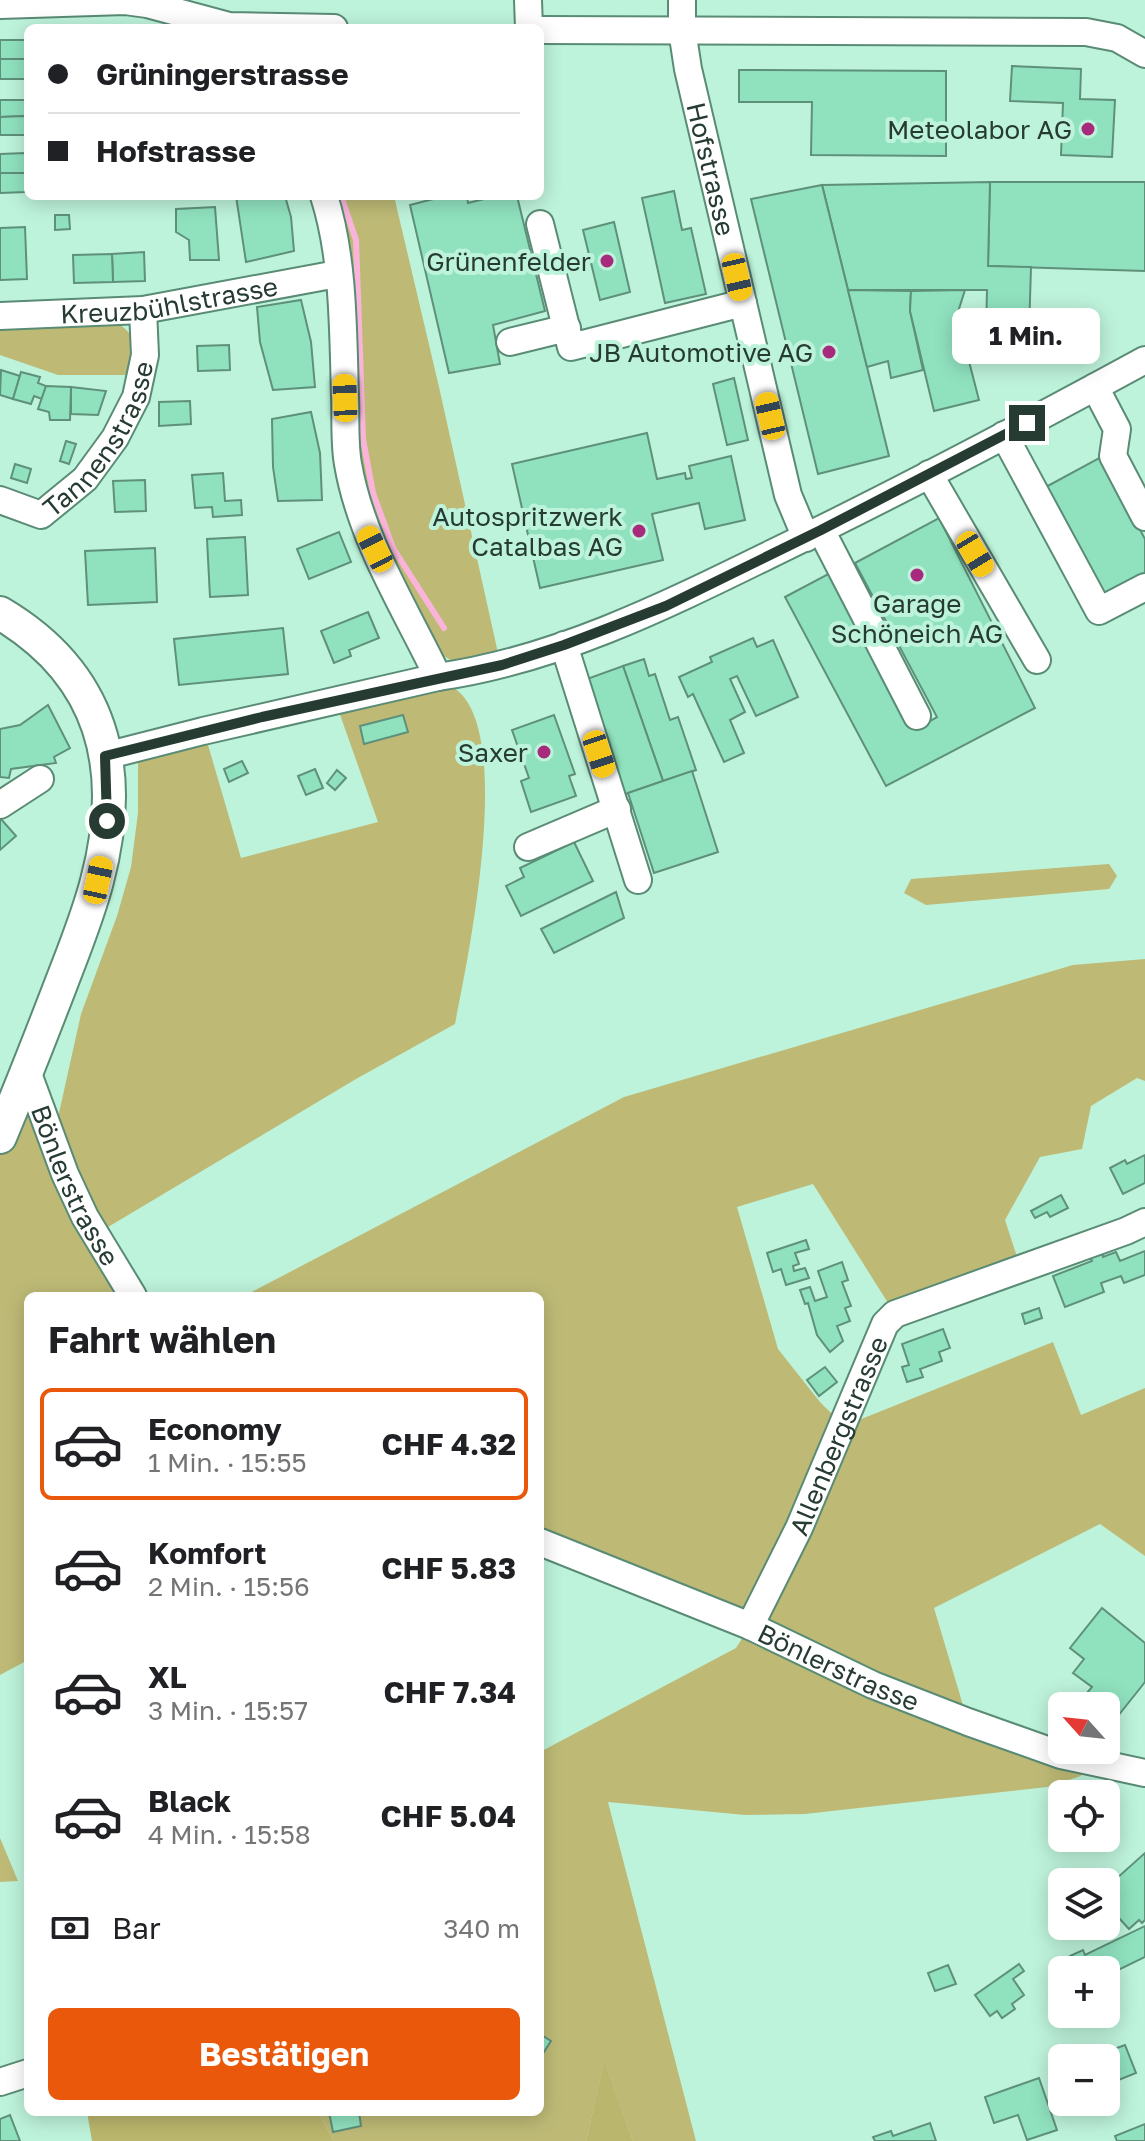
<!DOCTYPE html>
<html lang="de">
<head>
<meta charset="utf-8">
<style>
	body { margin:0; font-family:"Golos Text",sans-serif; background:#f6f6f6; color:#202124; height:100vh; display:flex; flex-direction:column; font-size:30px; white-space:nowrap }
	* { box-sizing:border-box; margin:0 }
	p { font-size:26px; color:#757577 }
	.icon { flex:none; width:44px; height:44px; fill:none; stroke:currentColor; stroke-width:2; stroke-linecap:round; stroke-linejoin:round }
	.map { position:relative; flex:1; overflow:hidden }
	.panel { position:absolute; left:24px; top:1292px; width:520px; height:824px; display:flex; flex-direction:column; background:#fff; border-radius:12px; box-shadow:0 4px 20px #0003 }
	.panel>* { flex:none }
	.hud { position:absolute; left:24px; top:24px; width:520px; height:176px; border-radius:12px; box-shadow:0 4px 20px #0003; display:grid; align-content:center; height:176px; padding:0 24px; background:#fff }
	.needle { width:52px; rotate:297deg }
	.fabs { position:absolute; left:1048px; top:1692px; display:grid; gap:16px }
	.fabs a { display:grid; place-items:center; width:72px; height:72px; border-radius:12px; background:#fff; box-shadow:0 4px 20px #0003; font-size:40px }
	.end { position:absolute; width:36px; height:36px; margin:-18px; border:10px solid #263b32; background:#fff; box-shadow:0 0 0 4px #fff }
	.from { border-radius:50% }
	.bubble { position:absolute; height:56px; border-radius:12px; background:#fff; box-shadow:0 4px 20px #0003; font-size:26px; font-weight:700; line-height:56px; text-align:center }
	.car { position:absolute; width:24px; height:48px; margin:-24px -12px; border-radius:10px; box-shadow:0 0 6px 2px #0007; background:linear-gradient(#f5c518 24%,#345 0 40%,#f5c518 0 76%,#345 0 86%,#f5c518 0) }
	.hud b { display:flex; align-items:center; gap:28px; height:76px; font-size:30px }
	.hud b+b { border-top:2px solid #e0e0e0 }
	.hud i { width:20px; height:20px; background:#202124 }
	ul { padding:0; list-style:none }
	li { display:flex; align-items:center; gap:24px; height:112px; margin:0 16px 12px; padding:0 8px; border:4px solid transparent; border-radius:12px }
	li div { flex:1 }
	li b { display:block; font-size:30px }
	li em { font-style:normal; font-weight:700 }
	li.current { border-color:#ea580c }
	li>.icon { width:72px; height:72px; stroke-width:1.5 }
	h2 { padding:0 24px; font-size:36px; line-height:96px }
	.pay { display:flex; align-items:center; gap:20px; height:88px; padding:0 24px; font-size:30px }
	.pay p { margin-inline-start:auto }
	.button { display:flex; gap:16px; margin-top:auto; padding:16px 24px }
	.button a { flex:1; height:92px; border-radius:12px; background:#ea580c; color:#fff; font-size:32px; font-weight:700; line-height:92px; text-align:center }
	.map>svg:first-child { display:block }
	.green { fill:#beba76 }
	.forest { fill:#bbb66d }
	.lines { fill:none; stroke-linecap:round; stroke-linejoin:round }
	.stream { stroke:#fab4da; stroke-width:6 }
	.building { fill:#90e2bf; stroke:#5e907a; stroke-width:2 }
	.minor-casing { stroke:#598b75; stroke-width:30 }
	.major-casing { stroke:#598b75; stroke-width:36 }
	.minor { stroke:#fff; stroke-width:26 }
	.major { stroke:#fff; stroke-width:32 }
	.route { stroke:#263b32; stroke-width:10 }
	.poi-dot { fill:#a72a7c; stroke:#bef3db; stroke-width:3 }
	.labels { text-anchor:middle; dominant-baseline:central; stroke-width:8; stroke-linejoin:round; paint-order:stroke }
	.poi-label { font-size:26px; fill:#263b32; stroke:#bef3db; text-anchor:end }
	.street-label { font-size:26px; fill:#263b32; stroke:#bef3db }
</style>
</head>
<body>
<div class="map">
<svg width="1145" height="2141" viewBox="0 0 1145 2141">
	<rect width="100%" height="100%" fill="#bef3db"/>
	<g class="green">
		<polygon points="331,196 394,196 439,387 498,653 454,662 435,651 358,484"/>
		<path d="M111,320C139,333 135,348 136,375H58L0,355V324Z"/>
		<path d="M448,685C520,714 467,963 455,1024L356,1079L103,1230L77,1174L57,1122L81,1014L117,916L131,867L138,813V762L163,750L206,738L241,858L378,822L338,709Z"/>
		<polygon points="1109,864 1117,876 1109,889 926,905 904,893 911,879"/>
		<polygon points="1145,959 1145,1081 1137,1078 1091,1106 1082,1149 1040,1157 1005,1220 1021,1269 895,1314 813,1184 737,1207 778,1349 820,1402 844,1426 1053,1342 1081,1415 1145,1388 1145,1556 1100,1524 934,1608 968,1722 1085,1762 1081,1776 1047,1787 805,1814 745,1815 608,1802 696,2141 633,2141 604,2062 586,2141 334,2141 318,2112 540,2112 540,1752 736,1648 750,1626 540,1542 540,1296 244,1296 624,1097 1073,965"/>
		<polygon points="27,1071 133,1296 28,1296 28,1660 0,1675 0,1137"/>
		<polygon points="0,1838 18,1881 0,1882"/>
	</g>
	<g class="forest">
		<polygon points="604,2061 633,2141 586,2141"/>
		<polygon points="87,2112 318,2112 334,2141 92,2141"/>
	</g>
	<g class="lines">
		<polyline class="stream" points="341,196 356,240 363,439 373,493 393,548 444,628"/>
	</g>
	<g class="building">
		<rect x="0" y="40" width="26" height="19"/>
		<polygon points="0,59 26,59 27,79 0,79"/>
		<polygon points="1012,66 1081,69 1080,99 1115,100 1112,157 1061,155 1063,103 1010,101"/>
		<polygon points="739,70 946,71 946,156 811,155 812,102 739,102"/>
		<polygon points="0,100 25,100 25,116 0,117"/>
		<polygon points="25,116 25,135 0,135 0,117"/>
		<polygon points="25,153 25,173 0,173 0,154"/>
		<polygon points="0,173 25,173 26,192 0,193"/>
		<polygon points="990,182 1145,182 1145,271 988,266"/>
		<polygon points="990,182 988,266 1031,267 1029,332 986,330 987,290 848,290 822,185"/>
		<polygon points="822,185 889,456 818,474 751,199"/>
		<polygon points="674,191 682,230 691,228 706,294 665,303 642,198"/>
		<polygon points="236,196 285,196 291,217 294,251 246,262"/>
		<polygon points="445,196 467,196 468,203 496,196 517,196 545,311 493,325 500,364 449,373 410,205"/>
		<polygon points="215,207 219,260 190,260 189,240 176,232 176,209"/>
		<polygon points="55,215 69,215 70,229 55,230"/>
		<polygon points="614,222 630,292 600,300 583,230"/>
		<polygon points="25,227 27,279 0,280 0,228"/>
		<polygon points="144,252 145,281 113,282 112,254"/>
		<polygon points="112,254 113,282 74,283 73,255"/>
		<polygon points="848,290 911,291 910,311 923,370 891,378 888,361 867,367"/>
		<polygon points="965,290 957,315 979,400 934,411 910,311 911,291"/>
		<polygon points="301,300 311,342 315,387 273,390 260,342 257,307"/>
		<polygon points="229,345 230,370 198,371 197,346"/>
		<polygon points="1,370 20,376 13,399 0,395"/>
		<polygon points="21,372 40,377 38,383 46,386 42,399 34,396 31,404 13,399"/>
		<polygon points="734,378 748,440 727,445 713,384"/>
		<polygon points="46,386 71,387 70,420 50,420 49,412 38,409"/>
		<polygon points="71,387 106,391 98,415 71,414"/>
		<polygon points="190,401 191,424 159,426 159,402"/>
		<polygon points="311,412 320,453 322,500 278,501 273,467 272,419"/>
		<polygon points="647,433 657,479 685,473 686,479 692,478 689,466 731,456 745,520 705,529 699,503 652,514 663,560 540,588 512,464"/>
		<polygon points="66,441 76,444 69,464 60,461"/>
		<polygon points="1101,457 1145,539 1145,575 1103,598 1044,488"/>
		<polygon points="15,464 31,469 27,483 11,478"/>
		<polygon points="223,473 225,501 241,500 242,515 213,517 212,507 195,508 192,475"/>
		<polygon points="145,480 146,511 115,512 113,481"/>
		<polygon points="939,518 1035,708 886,786 785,597 832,572 916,729 937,717 855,563"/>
		<polygon points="339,532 351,562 309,579 297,549"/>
		<polygon points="245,537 248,595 210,597 207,539"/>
		<polygon points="155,548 157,602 88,605 85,551"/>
		<polygon points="368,612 379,638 349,650 351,656 334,663 321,631"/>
		<polygon points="283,628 288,674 179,685 174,639"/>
		<polygon points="753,638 757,647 773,640 798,697 756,716 737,676 730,679 745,712 730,720 744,753 724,762 693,694 688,697 679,677 712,662 710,657"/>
		<polygon points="644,659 649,676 655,674 670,720 678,717 696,770 663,781 623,666"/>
		<polygon points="623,666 663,781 623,795 584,680"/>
		<polygon points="48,705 70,748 54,757 56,763 11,769 9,778 0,777 0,729 20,725"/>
		<polygon points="403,715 408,732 364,744 360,726"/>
		<polygon points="554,715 575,774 569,776 576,796 531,812 521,781 529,778 512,730"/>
		<polygon points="242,761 248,773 229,782 224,769"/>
		<polygon points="315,769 323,788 306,795 298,776"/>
		<polygon points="337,770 346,778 335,790 327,783"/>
		<polygon points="692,771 718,852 654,873 628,793"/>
		<polygon points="0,818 16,836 0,850"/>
		<polygon points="574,842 593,881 521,916 506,886 524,877 520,868"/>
		<polygon points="616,892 624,918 554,953 541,929"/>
		<polygon points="1145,1155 1145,1183 1123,1194 1110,1168 1125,1160 1127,1164"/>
		<polygon points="1061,1195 1068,1208 1050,1217 1047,1212 1035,1218 1031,1211"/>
		<polygon points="806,1240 809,1249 795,1253 799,1264 793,1266 794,1271 805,1268 809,1278 786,1285 781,1269 773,1272 767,1253"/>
		<polygon points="1101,1251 1103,1257 1116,1252 1120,1261 1145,1251 1145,1275 1124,1283 1121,1276 1101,1283 1104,1292 1065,1307 1053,1276 1092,1261 1089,1255"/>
		<polygon points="842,1262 848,1280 842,1282 851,1306 845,1308 850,1321 837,1326 843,1341 830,1352 817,1335 808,1303 805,1304 800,1290 810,1287 815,1301 827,1297 818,1271"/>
		<polygon points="1039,1308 1042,1318 1025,1324 1022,1314"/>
		<polygon points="943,1329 950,1348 939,1352 942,1361 920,1369 923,1377 907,1382 902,1367 909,1365 902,1344"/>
		<polygon points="825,1367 837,1382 819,1396 807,1380"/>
		<polygon points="1102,1608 1145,1643 1145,1682 1106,1731 1106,1706 1076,1706 1092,1687 1073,1673 1084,1659 1070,1648"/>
		<polygon points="1145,1853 1145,1920 1142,1923 1139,1920 1129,1929 1108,1906 1117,1898 1107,1887"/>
		<polygon points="1145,1926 1145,1957 1106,1976 1106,1970 1083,1970 1079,1961 1074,1964 1070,1956 1083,1950 1085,1955"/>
		<polygon points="1019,1964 1024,1971 1013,1979 1024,1995 1012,2004 1015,2009 1002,2018 997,2011 990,2016 975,1995"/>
		<polygon points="948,1965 956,1984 935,1991 928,1973"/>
		<polygon points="540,2034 551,2041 540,2058"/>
		<polygon points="1125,2045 1136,2073 1106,2085 1106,2058 1089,2058"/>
		<polygon points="1039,2078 1057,2130 1027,2140 1018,2115 994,2123 985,2097"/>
		<polygon points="329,2112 359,2112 361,2126 333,2132"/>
		<polygon points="10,2115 20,2141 0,2141 0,2119"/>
		<polygon points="930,2123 936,2141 875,2141 873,2137 891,2131 893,2136"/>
		<polygon points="1145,2124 1145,2141 1117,2141 1115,2136"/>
	</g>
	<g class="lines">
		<g class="minor-casing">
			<g id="minor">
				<polyline points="528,0 529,28"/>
				<path id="s1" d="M682,0V30L688,69L788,495L806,538"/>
				<polyline points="0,5 125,1 147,4 229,26 334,28"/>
				<polyline points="540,30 1086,32 1117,38 1145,54"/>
				<path d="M324,196C344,258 343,332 345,396C346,418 344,442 348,464C361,540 405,608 438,677"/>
				<polyline points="540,224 571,347 743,303"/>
				<path id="s2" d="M0,316L143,310L337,274"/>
				<polyline points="510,342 567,328"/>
				<polyline points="1095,387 1117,429 1113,456 1145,517"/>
				<polyline points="1004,435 1099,611 1145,587"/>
				<polyline points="929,474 1037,660"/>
				<path id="s3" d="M0,500L41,515L85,479L115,438L136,397L145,355L143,310"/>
				<polyline points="821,530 917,716"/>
				<polyline points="564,645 638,880"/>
				<path d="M105,756L203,731L438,677C557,660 667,605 773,553C899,492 1022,427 1145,360"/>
				<polyline points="0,805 40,779"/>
				<polyline points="528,847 617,809"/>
				<path id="s4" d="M27,1071L65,1174L85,1217L133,1296"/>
				<path id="s5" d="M540,1542L750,1626L873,1685L968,1722L1061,1755L1145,1773"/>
				<path id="s6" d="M750,1626L799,1528L885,1324L895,1314L1126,1231L1145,1222"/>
				<polyline points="0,2082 28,2073"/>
			</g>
		</g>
		<g class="major-casing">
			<path id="major" d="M0,613C103,674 127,768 97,881C88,916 74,950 61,984C41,1036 21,1087 0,1137"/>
		</g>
		<use href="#minor" class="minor"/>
		<use href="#major" class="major"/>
	</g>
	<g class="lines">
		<polyline class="route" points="107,821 105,756 262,717 502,665 564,645 666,606 821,530 1027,423"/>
	</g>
	<g class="poi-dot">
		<circle cx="1088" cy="129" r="8"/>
		<circle cx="607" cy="261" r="8"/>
		<circle cx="829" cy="352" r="8"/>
		<circle cx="639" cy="531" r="8"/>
		<circle cx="917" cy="575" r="8"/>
		<circle cx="544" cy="752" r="8"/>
	</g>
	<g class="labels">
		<g class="poi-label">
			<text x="1072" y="129">Meteolabor AG</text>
			<text x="591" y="261">Grünenfelder</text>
			<text x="813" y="352">JB Automotive AG</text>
			<text x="623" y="516">Autospritzwerk<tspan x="623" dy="30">Catalbas AG</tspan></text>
			<text x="917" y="603" text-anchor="middle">Garage<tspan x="917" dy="30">Schöneich AG</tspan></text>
			<text x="528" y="752">Saxer</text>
		</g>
		<g class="street-label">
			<text stroke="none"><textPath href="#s1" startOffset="172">Hofstrasse</textPath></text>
			<text stroke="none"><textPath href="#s2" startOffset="170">Kreuzbühlstrasse</textPath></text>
			<text stroke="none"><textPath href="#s3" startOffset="142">Tannenstrasse</textPath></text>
			<text stroke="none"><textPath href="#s4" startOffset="124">Bönlerstrasse</textPath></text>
			<text stroke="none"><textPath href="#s6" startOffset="210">Allenbergstrasse</textPath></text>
			<text stroke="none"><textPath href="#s5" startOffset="324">Bönlerstrasse</textPath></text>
		</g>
	</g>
</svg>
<div class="fabs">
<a><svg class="needle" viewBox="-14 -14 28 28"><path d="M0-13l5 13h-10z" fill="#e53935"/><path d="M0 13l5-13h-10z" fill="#757577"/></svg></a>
<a><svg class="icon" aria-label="locate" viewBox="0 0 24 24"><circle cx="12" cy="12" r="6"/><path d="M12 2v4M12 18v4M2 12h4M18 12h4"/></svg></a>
<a><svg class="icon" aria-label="layers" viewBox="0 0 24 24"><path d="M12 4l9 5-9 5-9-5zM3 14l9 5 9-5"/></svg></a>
<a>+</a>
<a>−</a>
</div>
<i class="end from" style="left:107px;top:821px"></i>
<i class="end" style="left:1027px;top:423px"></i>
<div class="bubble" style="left:952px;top:308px;width:148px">1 Min.</div>
<i class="car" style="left:737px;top:277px;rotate:167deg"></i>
<i class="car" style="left:345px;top:398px;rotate:358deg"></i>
<i class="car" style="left:770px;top:416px;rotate:347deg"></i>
<i class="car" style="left:375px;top:549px;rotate:333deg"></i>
<i class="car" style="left:975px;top:554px;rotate:149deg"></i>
<i class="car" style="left:599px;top:754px;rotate:162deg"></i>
<i class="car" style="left:98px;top:880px;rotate:12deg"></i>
<div class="hud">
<b><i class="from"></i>Grüningerstrasse</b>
<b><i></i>Hofstrasse</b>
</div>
<section class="panel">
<h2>Fahrt wählen</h2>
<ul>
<li class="current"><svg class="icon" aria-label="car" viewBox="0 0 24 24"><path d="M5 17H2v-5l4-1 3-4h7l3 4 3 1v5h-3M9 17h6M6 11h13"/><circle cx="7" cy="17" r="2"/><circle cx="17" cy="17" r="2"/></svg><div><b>Economy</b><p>1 Min. · 15:55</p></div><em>CHF 4.32</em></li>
<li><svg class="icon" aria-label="car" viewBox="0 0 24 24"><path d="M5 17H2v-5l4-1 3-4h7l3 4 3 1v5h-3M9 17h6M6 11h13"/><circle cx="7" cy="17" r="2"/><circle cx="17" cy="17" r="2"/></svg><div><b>Komfort</b><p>2 Min. · 15:56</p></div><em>CHF 5.83</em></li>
<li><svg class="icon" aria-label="car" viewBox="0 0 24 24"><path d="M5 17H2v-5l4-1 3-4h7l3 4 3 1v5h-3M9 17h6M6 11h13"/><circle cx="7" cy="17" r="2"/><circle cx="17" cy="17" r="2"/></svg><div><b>XL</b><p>3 Min. · 15:57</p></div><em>CHF 7.34</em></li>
<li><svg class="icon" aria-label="car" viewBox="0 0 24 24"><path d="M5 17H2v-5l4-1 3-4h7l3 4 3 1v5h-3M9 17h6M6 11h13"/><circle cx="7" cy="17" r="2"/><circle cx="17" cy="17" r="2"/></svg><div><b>Black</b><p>4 Min. · 15:58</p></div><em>CHF 5.04</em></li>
</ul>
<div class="pay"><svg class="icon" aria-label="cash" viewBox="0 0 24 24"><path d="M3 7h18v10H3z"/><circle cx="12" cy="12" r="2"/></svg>Bar<p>340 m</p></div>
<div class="button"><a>Bestätigen</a></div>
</section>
</div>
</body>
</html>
